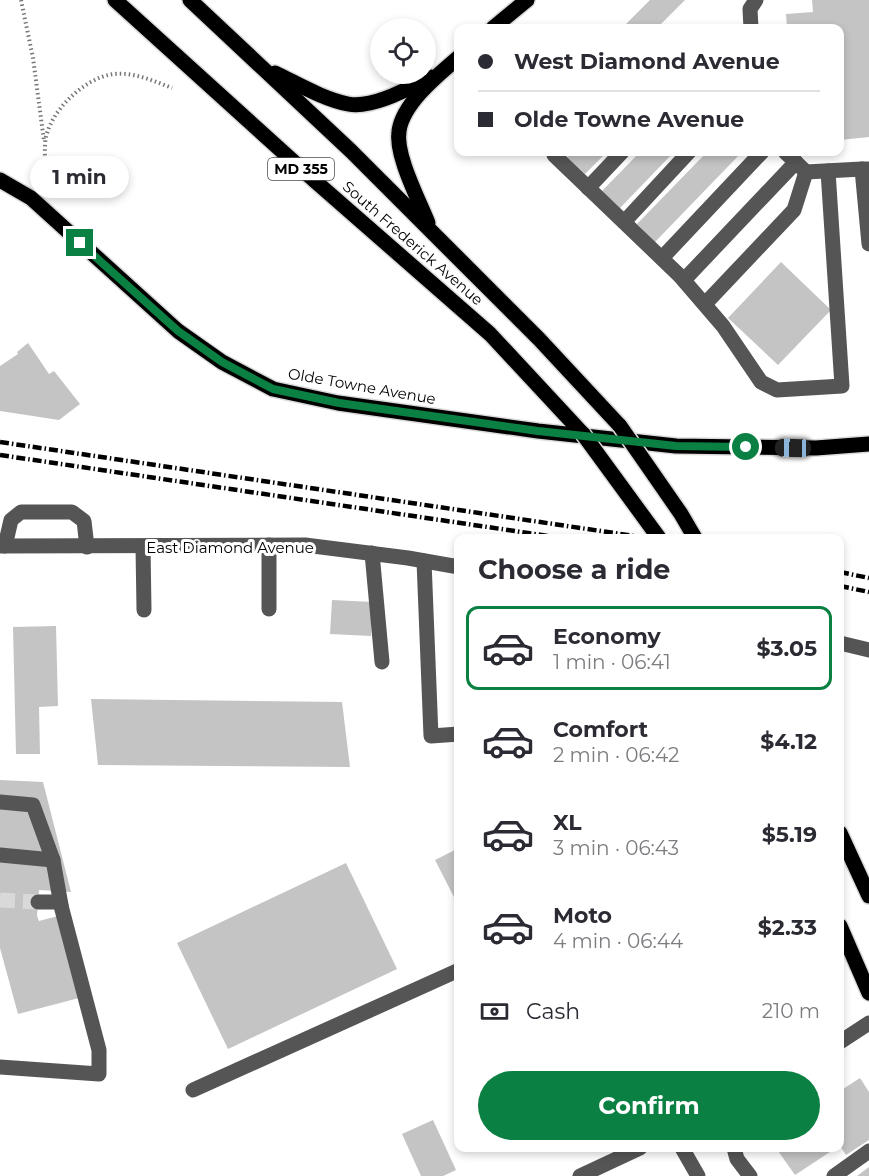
<!DOCTYPE html>
<html lang="en">
<head>
<meta charset="utf-8">
<style>
	body { margin:0; font-family:Montserrat,sans-serif; background:#f7f7f7; color:#2b2b33; height:100vh; display:flex; flex-direction:column; font-size:22px; white-space:nowrap }
	* { box-sizing:border-box; margin:0 }
	p { font-size:20px; color:#7c7c81 }
	.icon { flex:none; width:33px; height:33px; fill:none; stroke:currentColor; stroke-width:2; stroke-linecap:round; stroke-linejoin:round }
	.map { position:relative; flex:1; overflow:hidden }
	.panel { position:absolute; left:454px; top:534px; width:390px; height:618px; display:flex; flex-direction:column; background:#fff; border-radius:12px; box-shadow:0 3px 9px #0003 }
	.panel>* { flex:none }
	.top-card { position:absolute; left:454px; top:24px; width:390px; height:132px; border-radius:12px; box-shadow:0 3px 9px #0003; display:grid; align-content:center; height:132px; padding:0 24px; background:#fff }
	.buttons { position:absolute; left:370px; top:18px; display:grid; gap:12px }
	.buttons a { display:grid; place-items:center; width:66px; height:66px; border-radius:50%; background:#fff; box-shadow:0 3px 9px #0003; font-size:30px }
	.end { position:absolute; width:27px; height:27px; margin:-14px; border:8px solid #0b8043; background:#fff; box-shadow:0 0 0 3px #fff }
	.from { border-radius:50% }
	.bubble { position:absolute; height:42px; border-radius:21px; background:#fff; box-shadow:0 3px 9px #0003; font-size:20px; font-weight:700; line-height:42px; text-align:center }
	.car { position:absolute; width:18px; height:36px; margin:-18px -9px; border-radius:8px; box-shadow:0 0 4px 2px #0007; background:linear-gradient(#222 24%,#8ab4d8 0 40%,#222 0 76%,#8ab4d8 0 86%,#222 0) }
	.top-card b { display:flex; align-items:center; gap:21px; height:57px; font-size:22px }
	.top-card b+b { border-top:2px solid #e1e1e2 }
	.top-card i { width:15px; height:15px; background:#2b2b33 }
	ul { padding:0; list-style:none }
	li { display:flex; align-items:center; gap:18px; height:84px; margin:0 12px 9px; padding:0 12px; border:3px solid transparent; border-radius:12px }
	li div { flex:1 }
	li b { display:block; font-size:22px }
	li em { font-style:normal; font-weight:700 }
	li.selected { border-color:#0b8043 }
	li>.icon { width:54px; height:54px; stroke-width:1.5 }
	h2 { padding:0 24px; font-size:27px; line-height:72px }
	.pay { display:flex; align-items:center; gap:15px; height:66px; padding:0 24px; font-size:22px }
	.pay p { margin-inline-start:auto }
	.primary-button { display:flex; gap:12px; margin-top:auto; padding:12px 24px }
	.primary-button a { flex:1; height:69px; border-radius:36px; background:#0b8043; color:#fff; font-size:24px; font-weight:700; line-height:69px; text-align:center }
	.map>svg:first-child { display:block }
	.building { fill:#c4c4c4 }
	.lines { fill:none; stroke-linecap:round; stroke-linejoin:round }
	.minor-tunnel { stroke:#d9d9d9; stroke-width:15; stroke-dasharray:15 8; stroke-linecap:butt }
	.major-casing { stroke:#dbdbdb; stroke-width:18 }
	.path { stroke:#777; stroke-width:4; stroke-dasharray:1.5 3; stroke-linecap:butt }
	.minor { stroke:#555; stroke-width:15 }
	.major { stroke:#000; stroke-width:15 }
	.rail { stroke:#000; stroke-width:4.5; stroke-dasharray:9 3 1.5 3; stroke-linecap:butt }
	.major-bridge-casing { stroke:#dbdbdb; stroke-width:18; stroke-linecap:butt }
	.major-bridge { stroke:#000; stroke-width:15 }
	.route { stroke:#0b8043; stroke-width:8 }
	.labels { text-anchor:middle; dominant-baseline:central; stroke-width:6; stroke-linejoin:round; paint-order:stroke }
	.shield { fill:#fff; stroke:#4c4c4c; stroke-width:1.5 }
	.shield-label { font-size:14px; font-weight:bold; fill:#000 }
	.street-label { font-size:15px; fill:#000; stroke:#fff }
</style>
</head>
<body>
<div class="map">
<svg width="869" height="1176" viewBox="0 0 869 1176">
	<rect width="100%" height="100%" fill="#fff"/>
	<g class="building">
		<polygon points="650,0 685,0 657,28 622,28"/>
		<polygon points="812,0 869,0 869,137 840,140 840,28 787,28 786,14 813,12"/>
		<polygon points="573,152 607,152 585,174 567,157"/>
		<polygon points="640,152 674,152 620,208 602,191"/>
		<polygon points="707,152 742,152 655,242 637,224"/>
		<polygon points="781,262 831,310 778,365 728,318"/>
		<polygon points="28,343 49,374 54,371 80,404 59,420 0,411 0,366 18,354 17,352"/>
		<polygon points="332,600 373,602 371,636 330,634"/>
		<polygon points="56,626 58,706 39,707 40,754 16,754 13,627"/>
		<polygon points="91,699 342,702 350,767 98,765"/>
		<polygon points="0,780 43,782 71,892 39,890 37,916 39,921 58,916 79,998 18,1014 0,948"/>
		<polygon points="459,848 459,907 435,860"/>
		<polygon points="346,863 397,969 228,1049 177,943"/>
		<polygon points="860,1078 869,1092 869,1140 846,1155 840,1146 840,1091"/>
		<polygon points="433,1120 456,1170 443,1176 421,1176 402,1134"/>
		<polygon points="776,1148 836,1148 795,1175"/>
		<polygon points="869,1167 869,1176 857,1176"/>
	</g>
	<g class="lines">
		<polyline class="minor-tunnel" points="0,900 38,902"/>
		<g class="major-casing">
			<g id="major">
				<polyline points="115,0 315,181 490,334 583,434"/>
				<polyline points="190,0 351,151 539,339 620,426"/>
				<polyline points="493,28 527,0"/>
				<path d="M275,73C298,84 323,99 348,104C373,109 409,88 431,77"/>
				<polyline points="0,180 31,198 178,331 222,362 273,389 338,403 538,431 676,446 816,448 869,444"/>
				<path d="M428,223C419,200 395,155 399,131C403,103 438,75 459,57"/>
				<polyline points="840,833 869,896"/>
				<polyline points="840,926 869,993"/>
			</g>
		</g>
		<g class="path">
			<polyline points="21,0 33,58 44,141"/>
			<path d="M49,182C47,170 44,158 45,146C45,115 84,77 114,74C134,72 154,81 172,88"/>
		</g>
		<g class="minor">
			<polyline points="751,28 750,9 756,0"/>
			<polyline points="557,152 554,155 680,276 723,326 761,382 777,390 842,386 828,171"/>
			<polyline points="785,152 806,172 862,169"/>
			<polyline points="869,169 862,169 869,244"/>
			<polyline points="588,188 622,152"/>
			<polyline points="624,222 689,152"/>
			<polyline points="662,258 762,152"/>
			<polyline points="684,280 796,162"/>
			<polyline points="705,304 794,210 806,172"/>
			<polyline points="0,546 305,545 408,558 459,567"/>
			<polyline points="5,546 11,520 21,512 72,512 84,521 87,547"/>
			<polyline points="143,547 144,610"/>
			<polyline points="372,553 382,662"/>
			<polyline points="424,561 431,736 459,734"/>
			<polyline points="269,609 269,545"/>
			<polyline points="840,643 869,650"/>
			<polyline points="0,802 33,805 53,860"/>
			<polyline points="0,855 53,860 61,905"/>
			<polyline points="840,1042 869,1023"/>
			<polyline points="0,1067 99,1074 99,1050 60,902 38,902"/>
			<polyline points="193,1090 459,970"/>
			<polyline points="682,1148 698,1176"/>
			<polyline points="734,1148 737,1159 750,1176"/>
			<polyline points="580,1176 640,1148"/>
			<polyline points="834,1176 869,1151"/>
		</g>
		<use href="#major" class="major"/>
		<g class="rail">
			<polyline points="0,442 648,538"/>
			<polyline points="0,455 562,538"/>
			<polyline points="840,572 869,578"/>
			<polyline points="840,586 869,592"/>
		</g>
		<g class="major-bridge-casing">
			<g id="major-bridge">
				<polyline points="620,426 681,514 695,538"/>
				<polyline points="583,434 659,538"/>
			</g>
		</g>
		<use href="#major-bridge" class="major-bridge"/>
	</g>
	<g class="lines">
		<polyline class="route" points="80,243 178,331 222,362 273,389 339,403 538,431 676,446 746,447"/>
	</g>
	<g class="labels">
		<rect class="shield" x="268" y="158" width="66" height="22" rx="4.5"/>
		<g class="shield-label">
			<text x="301" y="169">MD 355</text>
		</g>
		<g class="street-label">
			<text transform="translate(413 243) rotate(41)">South Frederick Avenue</text>
			<text transform="translate(362 386) rotate(10)">Olde Towne Avenue</text>
			<text x="230" y="547">East Diamond Avenue</text>
		</g>
	</g>
</svg>
<div class="buttons">
<a><svg class="icon" aria-label="locate" viewBox="0 0 24 24"><circle cx="12" cy="12" r="6"/><path d="M12 2v4M12 18v4M2 12h4M18 12h4"/></svg></a>
</div>
<i class="end from" style="left:746px;top:447px"></i>
<i class="end" style="left:80px;top:243px"></i>
<div class="bubble" style="left:30px;top:156px;width:99px">1 min</div>
<i class="car" style="left:793px;top:448px;rotate:271deg"></i>
<div class="top-card">
<b><i class="from"></i>West Diamond Avenue</b>
<b><i></i>Olde Towne Avenue</b>
</div>
<section class="panel">
<h2>Choose a ride</h2>
<ul>
<li class="selected"><svg class="icon" aria-label="car" viewBox="0 0 24 24"><path d="M5 17H2v-5l4-1 3-4h7l3 4 3 1v5h-3M9 17h6M6 11h13"/><circle cx="7" cy="17" r="2"/><circle cx="17" cy="17" r="2"/></svg><div><b>Economy</b><p>1 min · 06:41</p></div><em>$3.05</em></li>
<li><svg class="icon" aria-label="car" viewBox="0 0 24 24"><path d="M5 17H2v-5l4-1 3-4h7l3 4 3 1v5h-3M9 17h6M6 11h13"/><circle cx="7" cy="17" r="2"/><circle cx="17" cy="17" r="2"/></svg><div><b>Comfort</b><p>2 min · 06:42</p></div><em>$4.12</em></li>
<li><svg class="icon" aria-label="car" viewBox="0 0 24 24"><path d="M5 17H2v-5l4-1 3-4h7l3 4 3 1v5h-3M9 17h6M6 11h13"/><circle cx="7" cy="17" r="2"/><circle cx="17" cy="17" r="2"/></svg><div><b>XL</b><p>3 min · 06:43</p></div><em>$5.19</em></li>
<li><svg class="icon" aria-label="car" viewBox="0 0 24 24"><path d="M5 17H2v-5l4-1 3-4h7l3 4 3 1v5h-3M9 17h6M6 11h13"/><circle cx="7" cy="17" r="2"/><circle cx="17" cy="17" r="2"/></svg><div><b>Moto</b><p>4 min · 06:44</p></div><em>$2.33</em></li>
</ul>
<div class="pay"><svg class="icon" aria-label="cash" viewBox="0 0 24 24"><path d="M3 7h18v10H3z"/><circle cx="12" cy="12" r="2"/></svg>Cash<p>210 m</p></div>
<div class="primary-button"><a>Confirm</a></div>
</section>
</div>
</body>
</html>
